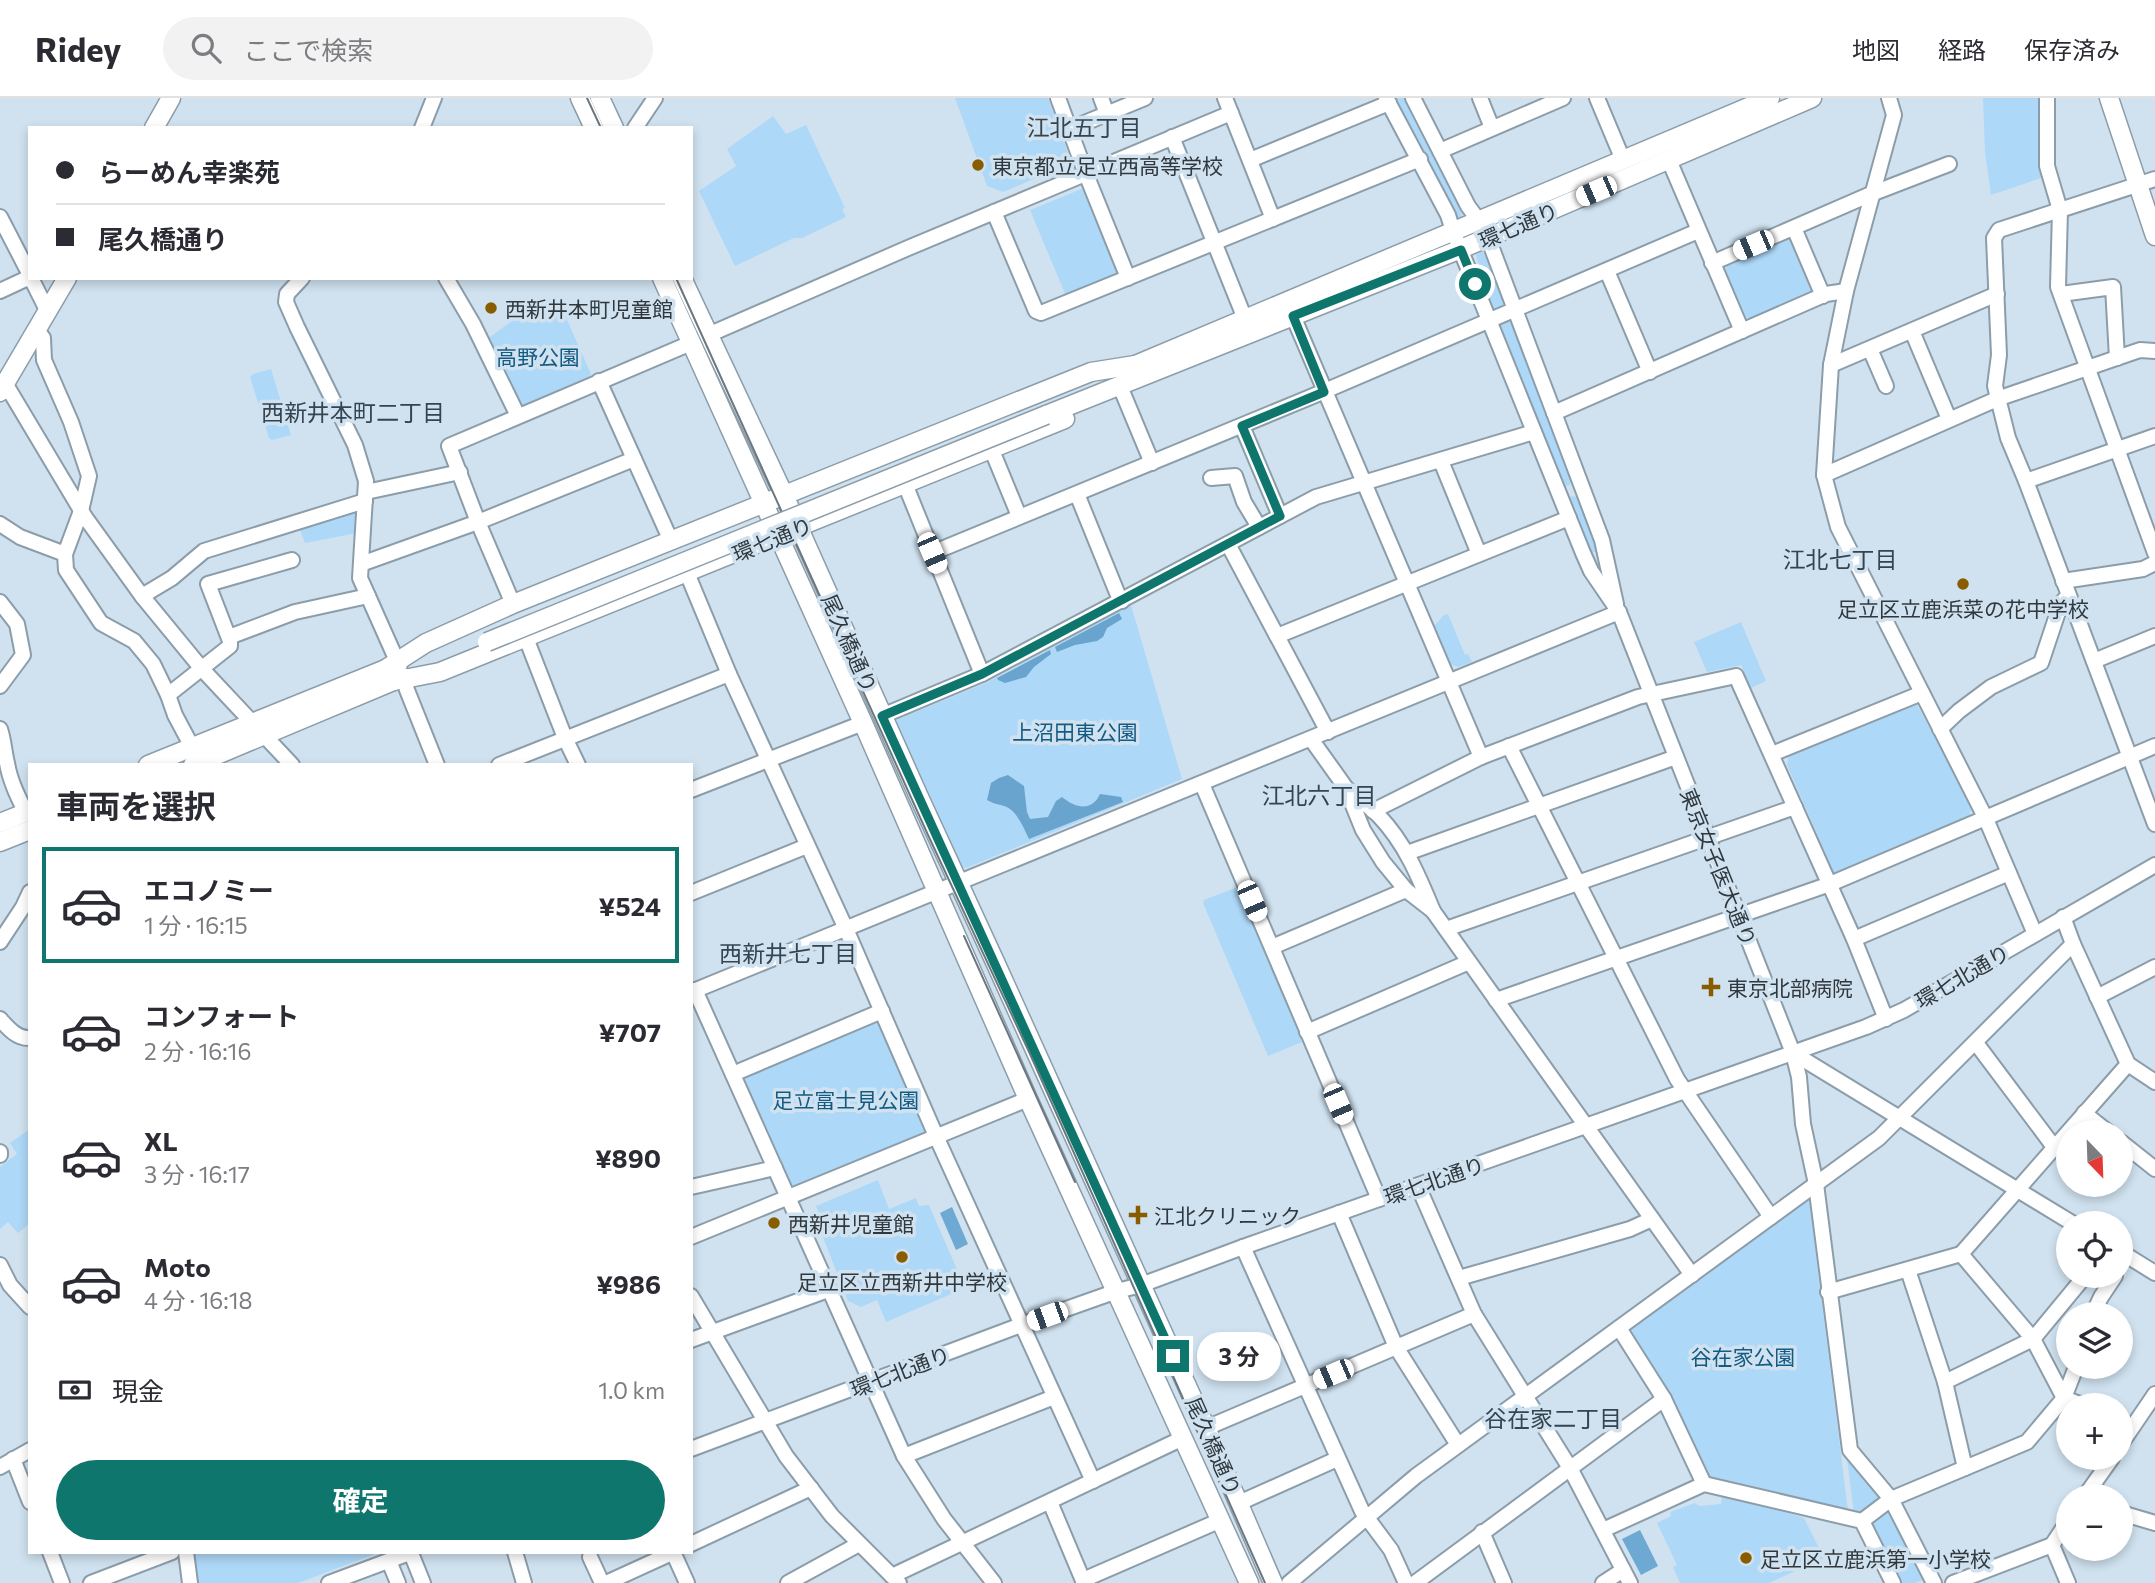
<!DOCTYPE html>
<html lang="ja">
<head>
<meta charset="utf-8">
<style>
	body { margin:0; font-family:Commissioner,"Noto Sans JP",sans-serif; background:#f2f2f3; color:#2b2b33; height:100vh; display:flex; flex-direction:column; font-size:26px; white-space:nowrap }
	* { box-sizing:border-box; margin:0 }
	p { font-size:23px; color:#7c7c81 }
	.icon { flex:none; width:38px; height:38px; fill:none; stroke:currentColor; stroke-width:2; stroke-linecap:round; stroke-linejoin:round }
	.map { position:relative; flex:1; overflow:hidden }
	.drawer { position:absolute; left:28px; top:665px; width:665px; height:791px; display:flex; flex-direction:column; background:#fff; border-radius:0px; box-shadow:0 4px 10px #0003 }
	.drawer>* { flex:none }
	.guide { position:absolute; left:28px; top:28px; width:665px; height:154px; border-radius:0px; box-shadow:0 4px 10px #0003; display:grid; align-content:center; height:154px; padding:0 28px; background:#fff }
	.needle { width:46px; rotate:157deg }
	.buttons { position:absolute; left:2056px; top:1022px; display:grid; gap:14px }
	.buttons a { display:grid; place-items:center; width:77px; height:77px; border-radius:50%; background:#fff; box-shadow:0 4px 10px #0003; font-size:35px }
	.end { position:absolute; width:32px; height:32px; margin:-16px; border:9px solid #0f766e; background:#fff; box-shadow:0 0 0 4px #fff }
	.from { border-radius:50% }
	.bubble { position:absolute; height:49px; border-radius:24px; background:#fff; box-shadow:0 4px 10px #0003; font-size:23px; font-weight:700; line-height:49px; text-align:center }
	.car { position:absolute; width:21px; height:42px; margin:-21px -10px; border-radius:9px; box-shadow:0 0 5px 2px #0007; background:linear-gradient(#fff 24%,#345 0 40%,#fff 0 76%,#345 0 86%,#fff 0) }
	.guide b { display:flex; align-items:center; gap:24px; height:66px; font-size:26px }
	.guide b+b { border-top:2px solid #e1e1e2 }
	.guide i { width:18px; height:18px; background:#2b2b33 }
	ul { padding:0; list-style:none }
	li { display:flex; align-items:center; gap:21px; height:116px; margin:0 14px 10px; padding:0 14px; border:4px solid transparent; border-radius:0px }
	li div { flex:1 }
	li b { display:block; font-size:26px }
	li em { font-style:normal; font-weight:700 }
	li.on { border-color:#0f766e }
	li>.icon { width:63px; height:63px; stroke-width:1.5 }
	h2 { padding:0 28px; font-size:32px; line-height:84px }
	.pay { display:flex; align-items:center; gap:18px; height:77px; padding:0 28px; font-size:26px }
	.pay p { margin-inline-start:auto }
	.primary-button { display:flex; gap:14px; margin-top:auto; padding:14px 28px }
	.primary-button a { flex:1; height:80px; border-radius:42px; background:#0f766e; color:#fff; font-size:28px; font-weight:700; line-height:80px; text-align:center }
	header { display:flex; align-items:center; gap:42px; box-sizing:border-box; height:98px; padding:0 35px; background:#fff; border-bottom:2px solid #e1e1e2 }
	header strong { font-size:33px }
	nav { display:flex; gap:38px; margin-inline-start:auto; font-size:24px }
	.search { width:490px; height:63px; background:#f2f2f3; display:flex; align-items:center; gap:18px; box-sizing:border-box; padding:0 24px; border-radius:38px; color:#7c7c81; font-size:26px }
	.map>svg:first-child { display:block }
	.green { fill:#aed8f7 }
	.forest { fill:#68a4cd }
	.water { fill:#6ea9d3 }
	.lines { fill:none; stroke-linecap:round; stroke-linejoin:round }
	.minor-casing { stroke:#8c9daa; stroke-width:18 }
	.major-casing { stroke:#8c9daa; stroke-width:21 }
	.minor { stroke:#fff; stroke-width:14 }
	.major { stroke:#fff; stroke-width:18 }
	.tram { stroke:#6c7880; stroke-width:2 }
	.major-bridge-casing { stroke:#8c9daa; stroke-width:21; stroke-linecap:butt }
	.major-bridge { stroke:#fff; stroke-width:18 }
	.route { stroke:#0f766e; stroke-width:9 }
	.poi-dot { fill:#895c00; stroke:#d0e2f0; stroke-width:2.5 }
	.labels { text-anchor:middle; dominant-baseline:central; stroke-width:7; stroke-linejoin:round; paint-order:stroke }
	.poi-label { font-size:21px; fill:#30383d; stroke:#d0e2f0; text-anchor:start }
	.street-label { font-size:21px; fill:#30383d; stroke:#d0e2f0 }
	.park-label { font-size:21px; fill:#145b83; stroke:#d0e2f0 }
	.neighbourhood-label { font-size:23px; fill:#35444f; stroke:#d0e2f0 }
</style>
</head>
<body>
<header>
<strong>Ridey</strong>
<div class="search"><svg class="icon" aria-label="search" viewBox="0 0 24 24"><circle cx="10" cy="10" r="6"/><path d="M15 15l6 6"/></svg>ここで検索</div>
<nav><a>地図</a><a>経路</a><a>保存済み</a></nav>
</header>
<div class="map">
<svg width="2155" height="1485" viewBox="0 0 2155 1485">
	<rect width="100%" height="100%" fill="#d0e2f0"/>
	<g class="green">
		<polygon points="955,0 1048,0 1070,61 1067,67 1003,94 987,88"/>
		<polygon points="1392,0 1405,0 1413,20 1459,107 1463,121 1458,122"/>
		<polygon points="1983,0 2043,0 2044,79 1991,97 1985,54"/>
		<polygon points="773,18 786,36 806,27 845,110 842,111 846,119 802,140 794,140 735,168 699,93 736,68 727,51"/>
		<polygon points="1084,90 1119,174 1117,176 1066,198 1030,112"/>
		<polygon points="1789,138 1794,140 1815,188 1813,195 1752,221 1746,219 1725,173 1726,167"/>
		<path d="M1482,153C1492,170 1503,190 1503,210L1500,213H1493L1491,207L1476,157Z"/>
		<polygon points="536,205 564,215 591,276 588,281 523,310 518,308 486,242"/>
		<polygon points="1508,223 1514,228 1572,377 1570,387 1563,388 1497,233 1501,225"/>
		<polygon points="271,271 291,337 272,342 269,340 250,279 253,276"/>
		<polygon points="1572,398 1578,399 1597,454 1592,454 1589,450 1568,408 1567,401"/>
		<polygon points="354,412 358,416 357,435 305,445 299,429"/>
		<polygon points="1131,507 1182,681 966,770 959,768 894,623 986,585"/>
		<polygon points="1448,516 1465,557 1468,556 1472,564 1458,569 1450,566 1434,528 1444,517"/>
		<polygon points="1741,524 1766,583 1751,590 1741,567 1707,574 1694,544"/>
		<polygon points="1916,605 1972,709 1969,718 1834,775 1787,667 1789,657"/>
		<polygon points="1235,790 1239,791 1302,944 1268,958 1203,805 1204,802"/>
		<polygon points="876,921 880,924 928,1031 926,1036 793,1090 791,1089 743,980 745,975"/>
		<polygon points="30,1031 30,1125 18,1135 8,1124 0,1131 0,1069 17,1056 10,1045"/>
		<polygon points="878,1082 889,1111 916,1100 919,1108 929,1107 965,1190 886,1224 877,1202 861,1209 848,1203 822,1137 827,1134 816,1108"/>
		<polygon points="1809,1101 1848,1413 1708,1382 1669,1302 1630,1234 1631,1230"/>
		<polygon points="1850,1360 1882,1397 1882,1402 1861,1417 1854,1415 1847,1361"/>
		<polygon points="1722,1398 1762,1406 1804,1420 1824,1460 1769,1485 1680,1485 1673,1469 1677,1467 1657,1425 1671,1418 1670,1414 1695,1405 1699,1408 1721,1406"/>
		<polygon points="1887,1411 1889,1411 1925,1481 1915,1485 1900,1485 1870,1424"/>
		<polygon points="191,1454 380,1454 298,1485 193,1485"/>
	</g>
	<g class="forest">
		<polygon points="1119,515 1122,521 1107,530 1103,539 1097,543 1075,547 1057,554 1055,549"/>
		<polygon points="1050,552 1051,556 1034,569 1026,579 1005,585 998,582 997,580"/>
		<path d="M1008,677L1024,688L1027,714L1030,721L1048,719L1056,703L1062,699C1075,710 1092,714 1100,696L1121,699L1123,704L1029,741C1023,729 1017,712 1004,708C997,706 994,706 987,702L991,685L999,680Z"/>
	</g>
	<g class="water">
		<polygon points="952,1109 968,1146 956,1152 940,1115"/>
		<polygon points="1640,1432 1658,1468 1641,1477 1622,1441"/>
	</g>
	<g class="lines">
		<g class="minor-casing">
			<g id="minor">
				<polyline points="1058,0 1086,76 1128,180"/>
				<polyline points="1101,0 1107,16"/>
				<polyline points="1225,0 1273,121"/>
				<polyline points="1386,0 1448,117 1453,133 1583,455 1591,473 1619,514 1793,955 1799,979 1803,1026 1816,1086 1850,1352 1891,1401 1934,1485"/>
				<polyline points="1413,0 1468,108 1479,123 1488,140 1602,442 1616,506"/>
				<polyline points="1480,0 1492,30"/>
				<polyline points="1597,0 1623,62"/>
				<polyline points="1889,0 1894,17 1846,193 1831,267 1824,377 1838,429 1986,721 2035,836"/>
				<polyline points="2047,0 2047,68 2060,112 2058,189 2155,455"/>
				<polyline points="422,30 434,0"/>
				<polyline points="635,30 655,0"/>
				<polyline points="1070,31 1145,0"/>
				<polyline points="1172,39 1245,221"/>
				<polyline points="1440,53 1563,0"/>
				<polyline points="1250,62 1389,5"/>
				<polyline points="1669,62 1742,233"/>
				<polyline points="2155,81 1999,132 1994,140 1999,257 1995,288 2008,340 2026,383 2155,726"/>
				<polyline points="994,114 1036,213 1041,215 1420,61"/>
				<polyline points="0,119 30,177"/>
				<polyline points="1794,130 1823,198"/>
				<polyline points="1712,165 1871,96 1949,66"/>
				<polyline points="1607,173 1650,274"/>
				<polyline points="31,180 48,214"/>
				<polyline points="302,180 287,196 286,204 297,229 355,347 366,383 360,480 397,563"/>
				<polyline points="446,180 473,226 518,318"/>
				<polyline points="0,193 30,179"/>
				<polyline points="2061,196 2113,189 2117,260"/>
				<polyline points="1293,218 1481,659"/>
				<polyline points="37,232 43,240 44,262 71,324 89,378 81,413 65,456 66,472 101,525 134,543 153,566 168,597 175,617 192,649"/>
				<polyline points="1912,233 1949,321"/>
				<polyline points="708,237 908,150 1231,15"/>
				<polyline points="1870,251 1886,288"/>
				<polyline points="1831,267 1997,196"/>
				<polyline points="599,283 671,443"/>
				<polyline points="5,285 85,419 142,498 202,571 292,667"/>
				<polyline points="1122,293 1152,365"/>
				<polyline points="1554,315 1826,196 1846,193"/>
				<polyline points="1242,328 1280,418"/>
				<polyline points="991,350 1019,418"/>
				<polyline points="1441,363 1479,456"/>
				<polyline points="1824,377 1997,301 2140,252 2155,253"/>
				<polyline points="1211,380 1235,378 1244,404 1259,429"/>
				<polyline points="2026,383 2155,338"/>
				<polyline points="905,386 982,576"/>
				<polyline points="366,394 460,374"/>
				<polyline points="1077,396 1118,497 1122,503"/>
				<polyline points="0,426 20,439 65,456"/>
				<polyline points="1228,446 1328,634"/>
				<polyline points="932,455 1313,298 1698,133"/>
				<polyline points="361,466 478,424 634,361"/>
				<polyline points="687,475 729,576 846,831 936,1038 1093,1383"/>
				<polyline points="2063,483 2143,471 2155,465"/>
				<polyline points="142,498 172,480 204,453 365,403"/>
				<polyline points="0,504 17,526 23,557 0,588"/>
				<polyline points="513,506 478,424 449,348 691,245"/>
				<polyline points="1277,538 1569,420"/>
				<polyline points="229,539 295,514 368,498"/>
				<polyline points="526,540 565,640 578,667"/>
				<polyline points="2094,563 2155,538"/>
				<polyline points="404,581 407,592 437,667"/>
				<polyline points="168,597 230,548 230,543 208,486 292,462"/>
				<polyline points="882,618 982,576 1316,399 1534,334"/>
				<path d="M0,631C4,643 4,653 7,665C10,683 18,699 26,715"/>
				<polyline points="1940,631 1959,613 1991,589 2041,565 2061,505 2068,498"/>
				<path d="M1311,641L1346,690L1363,732L1383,764L1406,792L1433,813C1419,779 1405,745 1379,718C1369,708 1357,700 1346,690"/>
				<polyline points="1509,648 1677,981 1771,1119"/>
				<polyline points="1772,656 1922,595"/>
				<polyline points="499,667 729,576"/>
				<polyline points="1202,686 1379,1101"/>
				<polyline points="691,692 863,625"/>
				<polyline points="1373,713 1481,659 1638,599 1736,578 1854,841 1886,921"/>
				<polyline points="1407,755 1676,659"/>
				<polyline points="691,795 807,748"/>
				<polyline points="1433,813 1692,1177"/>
				<polyline points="1446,831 1795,709"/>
				<polyline points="1854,841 2009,775"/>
				<polyline points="0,844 23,809 30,794"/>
				<polyline points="2073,846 2128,966 2155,984"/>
				<polyline points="1272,849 1406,792"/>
				<polyline points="695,892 904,1358 944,1421 994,1485"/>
				<polyline points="691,894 1619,514"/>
				<polyline points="2097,899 2155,869"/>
				<polyline points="1496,902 1830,786 2155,648"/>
				<path d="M0,921C8,930 17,941 30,940"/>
				<polyline points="1307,934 1469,864"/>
				<polyline points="1976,945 2054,1049"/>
				<polyline points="1793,955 2072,1125"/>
				<polyline points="733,976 882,913"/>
				<polyline points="2084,1015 2108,1034"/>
				<polyline points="2121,1044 2155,1071"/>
				<polyline points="0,1054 0,1057"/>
				<polyline points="1418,1088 1474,1216 1570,1370 1630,1485"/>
				<polyline points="691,1089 775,1070"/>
				<polyline points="1339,1115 1396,1249 1458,1347"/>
				<polyline points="691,1139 1028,1001"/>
				<polyline points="1243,1149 1362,1413 1391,1452 1406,1485"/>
				<polyline points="2121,1154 2155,1175"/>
				<polyline points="0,1167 10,1187 30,1209"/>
				<polyline points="1908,1172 1945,1284 1965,1370"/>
				<polyline points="1459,1180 1630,1131 1652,1121"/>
				<polyline points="1828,1194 1961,1156"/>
				<polyline points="691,1198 786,1358 832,1418 899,1485"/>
				<polyline points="2093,1216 2101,1199 2115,1178"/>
				<polyline points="1619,1230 1664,1301 1704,1386"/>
				<polyline points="691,1242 828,1192"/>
				<polyline points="1945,1284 2033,1241 2085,1178"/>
				<polyline points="2082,1307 2064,1300 2033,1241 1961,1156 2128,966"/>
				<polyline points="1206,1330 1474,1216"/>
				<polyline points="2121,1346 2155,1296"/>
				<polyline points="691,1351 1021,1227 1117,1193 1141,1187 1243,1149 1866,929 1904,912 2155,767"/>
				<polyline points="904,1358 1054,1299"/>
				<polyline points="13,1361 30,1404"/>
				<polyline points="0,1369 30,1352"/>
				<polyline points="2085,1398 2112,1360"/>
				<polyline points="1050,1404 1084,1485"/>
				<polyline points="1239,1405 1337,1361"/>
				<polyline points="2121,1415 2155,1425"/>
				<polyline points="1862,1423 1891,1401 2027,1344 2064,1300 2076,1269"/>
				<polyline points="1603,1432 1704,1386 1862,1423 1893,1485"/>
				<polyline points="1482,1434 1504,1485"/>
				<polyline points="691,1446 811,1390"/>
				<polyline points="2052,1447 2068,1485"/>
				<polyline points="50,1454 62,1485"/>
				<polyline points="186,1454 190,1485"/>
				<polyline points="515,1454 524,1485"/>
				<polyline points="673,1454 687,1485"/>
				<polyline points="411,1455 423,1485"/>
				<polyline points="590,1459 602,1485"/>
				<polyline points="389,1463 398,1485"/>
				<polyline points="892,1478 1183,1340"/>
				<polyline points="1083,1482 1221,1422"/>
				<polyline points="91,1485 172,1454"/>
				<polyline points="329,1485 412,1454"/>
				<polyline points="606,1485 674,1454"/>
				<polyline points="788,1485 859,1446"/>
				<polyline points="1289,1485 1416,1378 1879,1040 2073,846 2063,819"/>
				<polyline points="1415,1485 1664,1301"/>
				<polyline points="1603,1485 1623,1472"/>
				<polyline points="1953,1485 2052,1447 2068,1423"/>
			</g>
		</g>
		<g class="major-casing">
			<g id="major">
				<polyline points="580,0 594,30"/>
				<polyline points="600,0 614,30"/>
				<polyline points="2109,0 2155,138"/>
				<polyline points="154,30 171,0"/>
				<polyline points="662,180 863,625 1028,1001 1249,1485"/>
				<polyline points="682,180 784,397 919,699 996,866 1206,1330 1273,1485"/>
				<polyline points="1126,271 1770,0"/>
				<polyline points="0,294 67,180"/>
				<polyline points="1046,317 1461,151 1812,0"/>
				<polyline points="387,570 426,545 513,506 1091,274 1135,267"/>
				<polyline points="394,583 440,574 1065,321"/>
				<polyline points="148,667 398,566"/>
				<polyline points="193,667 403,579"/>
				<polyline points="0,725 30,713"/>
				<polyline points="0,744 30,732"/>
			</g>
		</g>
		<use href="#minor" class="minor"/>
		<use href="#major" class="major"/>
		<g class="tram">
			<polyline points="587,0 601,30"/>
			<polyline points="676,180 928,737 1030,956 1265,1485"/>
			<polyline points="964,838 1075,1084"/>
		</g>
		<g class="major-bridge-casing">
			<polyline id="major-bridge" points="487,544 1046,317"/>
		</g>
		<use href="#major-bridge" class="major-bridge"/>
	</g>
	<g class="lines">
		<polyline class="route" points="1173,1258 882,618 982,576 1280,418 1242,328 1324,294 1293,218 1461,152 1475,186"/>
	</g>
	<g class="poi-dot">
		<circle cx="978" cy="67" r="7"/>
		<circle cx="491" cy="210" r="7"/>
		<circle cx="1963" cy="486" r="7"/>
		<path d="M1707.5 878.5h7v7h7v7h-7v7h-7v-7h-7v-7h7z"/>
		<path d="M1134.5 1106.5h7v7h7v7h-7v7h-7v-7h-7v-7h7z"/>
		<circle cx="774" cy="1125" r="7"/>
		<circle cx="902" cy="1159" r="7"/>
		<circle cx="1746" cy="1460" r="7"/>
	</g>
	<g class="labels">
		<g class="poi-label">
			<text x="992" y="67">東京都立足立西高等学校</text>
			<text x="505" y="210">西新井本町児童館</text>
			<text x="1963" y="510" text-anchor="middle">足立区立鹿浜菜の花中学校</text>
			<text x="1727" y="889">東京北部病院</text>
			<text x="1154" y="1117">江北クリニック</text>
			<text x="788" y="1125">西新井児童館</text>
			<text x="902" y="1183" text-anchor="middle">足立区立西新井中学校</text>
			<text x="1760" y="1460">足立区立鹿浜第一小学校</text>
		</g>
		<g class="street-label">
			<text transform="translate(1518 127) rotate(-23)">環七通り</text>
			<text transform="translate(772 441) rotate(-22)">環七通り</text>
			<text transform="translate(850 545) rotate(66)">尾久橋通り</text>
			<text transform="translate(1719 769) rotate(68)">東京女子医大通り</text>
			<text transform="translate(1962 878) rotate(-30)">環七北通り</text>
			<text transform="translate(1434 1082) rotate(-19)">環七北通り</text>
			<text transform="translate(900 1273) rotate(-21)">環七北通り</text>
			<text transform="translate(1214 1348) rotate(66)">尾久橋通り</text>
		</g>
		<g class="park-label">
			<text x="538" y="258">高野公園</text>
			<text x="1075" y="633">上沼田東公園</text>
			<text x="846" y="1001">足立富士見公園</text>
			<text x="1743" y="1258">谷在家公園</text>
		</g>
		<g class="neighbourhood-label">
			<text x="1084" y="29">江北五丁目</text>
			<text x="353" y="314">西新井本町二丁目</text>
			<text x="1840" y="461">江北七丁目</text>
			<text x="1319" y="697">江北六丁目</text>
			<text x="788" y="855">西新井七丁目</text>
			<text x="1553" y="1320">谷在家二丁目</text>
		</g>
	</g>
</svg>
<div class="buttons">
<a><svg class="needle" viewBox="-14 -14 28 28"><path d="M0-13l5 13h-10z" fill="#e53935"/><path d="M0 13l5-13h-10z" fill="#7c7c81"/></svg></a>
<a><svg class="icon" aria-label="locate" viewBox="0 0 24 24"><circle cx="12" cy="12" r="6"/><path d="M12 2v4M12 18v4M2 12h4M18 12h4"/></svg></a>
<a><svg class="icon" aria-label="layers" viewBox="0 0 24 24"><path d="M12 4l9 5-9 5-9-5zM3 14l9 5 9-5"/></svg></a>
<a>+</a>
<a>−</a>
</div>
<i class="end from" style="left:1475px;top:186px"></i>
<i class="end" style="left:1173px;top:1258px"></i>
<div class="bubble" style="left:1197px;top:1234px;width:84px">3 分</div>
<i class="car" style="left:1596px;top:93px;rotate:247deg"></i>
<i class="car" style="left:1753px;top:147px;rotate:247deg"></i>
<i class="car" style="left:932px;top:455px;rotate:157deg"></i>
<i class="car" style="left:1252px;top:803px;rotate:157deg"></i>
<i class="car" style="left:1338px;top:1006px;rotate:157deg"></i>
<i class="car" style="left:1047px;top:1218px;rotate:250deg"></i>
<i class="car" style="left:1333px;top:1276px;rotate:247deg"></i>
<div class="guide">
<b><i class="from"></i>らーめん幸楽苑</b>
<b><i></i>尾久橋通り</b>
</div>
<section class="drawer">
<h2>車両を選択</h2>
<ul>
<li class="on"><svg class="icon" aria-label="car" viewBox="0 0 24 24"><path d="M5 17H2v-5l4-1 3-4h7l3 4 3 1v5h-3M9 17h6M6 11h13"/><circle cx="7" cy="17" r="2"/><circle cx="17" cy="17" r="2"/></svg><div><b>エコノミー</b><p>1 分 · 16:15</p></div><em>¥524</em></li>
<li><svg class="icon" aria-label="car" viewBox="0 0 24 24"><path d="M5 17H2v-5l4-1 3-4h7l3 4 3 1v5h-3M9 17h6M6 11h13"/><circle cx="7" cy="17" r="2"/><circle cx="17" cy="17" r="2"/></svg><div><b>コンフォート</b><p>2 分 · 16:16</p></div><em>¥707</em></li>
<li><svg class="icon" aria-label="car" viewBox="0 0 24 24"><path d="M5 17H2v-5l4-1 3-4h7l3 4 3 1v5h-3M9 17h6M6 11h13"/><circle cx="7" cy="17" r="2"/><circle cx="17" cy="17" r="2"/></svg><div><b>XL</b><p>3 分 · 16:17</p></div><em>¥890</em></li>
<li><svg class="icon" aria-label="car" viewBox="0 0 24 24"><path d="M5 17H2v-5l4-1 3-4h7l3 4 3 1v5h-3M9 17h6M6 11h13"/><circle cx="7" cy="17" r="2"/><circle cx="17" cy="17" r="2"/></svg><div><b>Moto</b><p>4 分 · 16:18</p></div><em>¥986</em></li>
</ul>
<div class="pay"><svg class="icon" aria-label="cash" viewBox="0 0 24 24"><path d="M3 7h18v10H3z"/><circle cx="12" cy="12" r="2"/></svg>現金<p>1.0 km</p></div>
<div class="primary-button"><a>確定</a></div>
</section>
</div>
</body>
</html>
